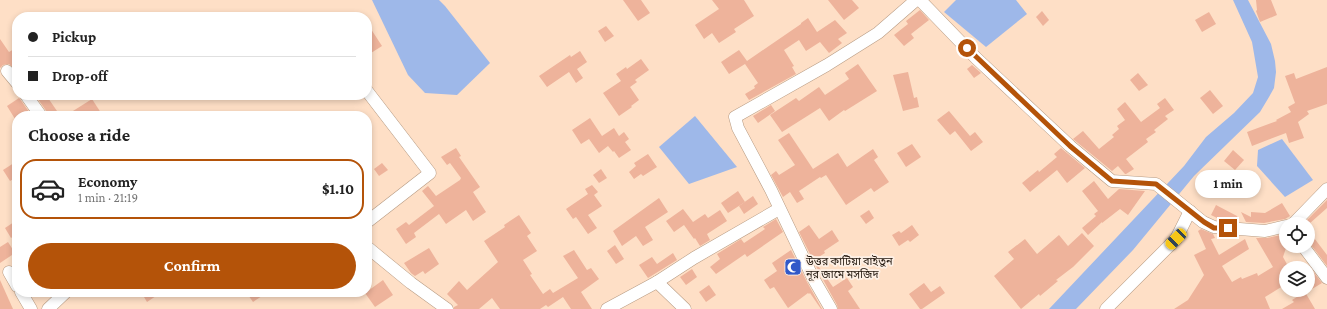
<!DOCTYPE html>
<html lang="en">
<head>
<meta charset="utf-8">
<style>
	body { margin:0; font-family:"Crimson Pro","Noto Sans Bengali",serif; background:#f6f6f6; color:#222; height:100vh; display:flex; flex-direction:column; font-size:15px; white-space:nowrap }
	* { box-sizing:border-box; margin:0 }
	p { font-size:13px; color:#767676 }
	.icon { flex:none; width:22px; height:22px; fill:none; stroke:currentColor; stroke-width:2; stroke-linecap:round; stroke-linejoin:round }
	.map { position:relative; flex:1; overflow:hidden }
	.drawer { position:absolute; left:12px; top:111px; width:360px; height:186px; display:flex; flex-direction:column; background:#fff; border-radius:16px; box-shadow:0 2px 6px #0003 }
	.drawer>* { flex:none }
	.top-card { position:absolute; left:12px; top:12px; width:360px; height:88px; border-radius:16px; box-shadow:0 2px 6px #0003; display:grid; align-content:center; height:88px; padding:0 16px; background:#fff }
	.fabs { position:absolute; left:1279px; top:217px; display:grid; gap:8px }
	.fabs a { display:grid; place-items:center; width:36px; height:36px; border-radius:50%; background:#fff; box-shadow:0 2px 6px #0003; font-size:20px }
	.end { position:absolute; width:18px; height:18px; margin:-9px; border:5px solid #b45309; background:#fff; box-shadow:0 0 0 2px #fff }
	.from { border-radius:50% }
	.bubble { position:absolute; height:28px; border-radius:14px; background:#fff; box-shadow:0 2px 6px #0003; font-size:13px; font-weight:700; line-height:28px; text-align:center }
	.car { position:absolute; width:12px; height:24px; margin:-12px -6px; border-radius:5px; box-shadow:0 0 3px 1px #0007; background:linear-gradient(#f5c518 24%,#345 0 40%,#f5c518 0 76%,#345 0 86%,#f5c518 0) }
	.top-card b { display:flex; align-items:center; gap:14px; height:38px; font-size:15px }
	.top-card b+b { border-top:1px solid #e0e0e0 }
	.top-card i { width:10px; height:10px; background:#222 }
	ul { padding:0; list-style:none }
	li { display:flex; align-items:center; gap:12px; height:60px; margin:0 8px 6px; padding:0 8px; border:2px solid transparent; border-radius:16px }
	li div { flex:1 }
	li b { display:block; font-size:15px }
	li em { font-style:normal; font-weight:700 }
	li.on { border-color:#b45309 }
	li>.icon { width:36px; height:36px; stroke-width:1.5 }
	h2 { padding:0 16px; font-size:18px; line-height:48px }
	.button { display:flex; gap:8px; margin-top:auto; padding:8px 16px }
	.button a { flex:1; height:46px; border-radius:24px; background:#b45309; color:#fff; font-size:16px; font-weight:700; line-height:46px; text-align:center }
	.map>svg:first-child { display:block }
	.water { fill:#9eb8e9 }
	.building { fill:#eeb39b }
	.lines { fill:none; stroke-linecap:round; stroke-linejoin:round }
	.minor-casing { stroke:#b79b83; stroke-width:13 }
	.minor { stroke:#fff; stroke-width:12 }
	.route { stroke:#b45309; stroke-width:5 }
	.labels { text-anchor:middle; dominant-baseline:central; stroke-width:3.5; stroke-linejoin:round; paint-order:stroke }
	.poi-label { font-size:11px; fill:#20150c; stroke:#fdf0e6; text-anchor:start }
</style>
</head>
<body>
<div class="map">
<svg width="1327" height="309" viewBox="0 0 1327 309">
	<rect width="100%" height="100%" fill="#fedfc6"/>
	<g class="water">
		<polygon points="372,0 439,0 445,6 490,63 457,95 425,93 408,75"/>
		<polygon points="956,0 1016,0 1027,14 986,47 944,12"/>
		<polygon points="1233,0 1248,0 1271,44 1275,61 1276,72 1274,88 1269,97 1260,112 1194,176 1133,250 1076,309 1049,309 1184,166 1206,137 1234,113 1253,93 1258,77 1252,42"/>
		<polygon points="695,116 737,167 689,184 659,147"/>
		<polygon points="1282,139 1313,180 1285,197 1257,166 1258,150"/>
	</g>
	<g class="building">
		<polygon points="623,0 641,0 650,13 638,21"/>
		<polygon points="712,0 744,0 754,16 734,29 736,32 719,43 712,33 704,39 695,25 719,9"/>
		<polygon points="828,0 852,0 859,8 844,20"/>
		<polygon points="1256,0 1271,0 1277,15 1260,22 1256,11 1257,10"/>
		<polygon points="920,10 929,20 911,34 914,38 904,46 894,35 908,24 906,21"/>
		<polygon points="1042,11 1049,20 1043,26 1036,17"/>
		<polygon points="1209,12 1216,24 1202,32 1195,20"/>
		<polygon points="808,18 817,32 835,20 847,33 838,39 842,43 829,53 820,42 806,51 799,40 784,50 794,66 792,67 796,74 749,100 745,94 755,88 754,86 758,83 745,64 729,74 721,62 739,50 747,61 801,24 801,23"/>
		<polygon points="367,23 382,46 371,53 367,47"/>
		<polygon points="606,26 614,36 605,42 598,31"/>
		<polygon points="0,39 9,52 14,49 17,54 17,71 9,64 3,65 0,68"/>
		<polygon points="580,51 587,62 577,69 583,78 576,83 569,72 547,87 539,76 570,55 571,57"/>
		<polygon points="641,59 649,70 635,80 637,82 630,87 639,100 631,106 632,107 619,116 603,93 621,81 616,74 626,67 627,69"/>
		<polygon points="858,64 877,91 845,111 844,110 829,121 820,108 782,132 770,115 796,98 799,101 819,87 825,95 849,79 845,73"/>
		<polygon points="972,65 981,73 974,78 967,69"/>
		<polygon points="1327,67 1327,104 1307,111 1309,114 1298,122 1304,138 1289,143 1286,133 1252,146 1247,132 1277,121 1276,120 1291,112 1288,107 1295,103 1285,76 1294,73 1296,79"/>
		<polygon points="908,72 914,98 917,97 919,107 903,111 893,75"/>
		<polygon points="1138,73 1148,85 1139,91 1130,80"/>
		<polygon points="1210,90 1223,106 1213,114 1200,98"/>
		<polygon points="35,95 46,95 57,111 48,116 47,112"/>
		<polygon points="19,98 20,99 32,116 17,116 17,118 15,119 7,106"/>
		<polygon points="1165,98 1174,110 1165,116 1168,119 1154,130 1156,132 1146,139 1148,142 1126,159 1134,169 1126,174 1125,174 1118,166 1112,171 1073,139 1083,131 1099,149 1114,137 1112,135 1119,129 1117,126 1125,120 1117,109 1125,102 1141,122 1160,108 1157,104"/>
		<polygon points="92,99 103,116 65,116"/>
		<polygon points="771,105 775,111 758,123 753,116"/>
		<polygon points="949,111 970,136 975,132 983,142 971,151 955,131 950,135 937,120"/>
		<polygon points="590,118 602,136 614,128 619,136 624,132 629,139 625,142 631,150 619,158 614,151 613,152 608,146 599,153 589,139 581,144 572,130"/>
		<polygon points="789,133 813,169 838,153 847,167 873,149 878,157 874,160 889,182 874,192 871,188 846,205 826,175 821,178 820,177 799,191 804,199 797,203 790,192 783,197 771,175 776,171 779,175 795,165 778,140"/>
		<polygon points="912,144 921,157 906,167 897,153"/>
		<polygon points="456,148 461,156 459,157 480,187 473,192 486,212 473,221 466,210 446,224 439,214 414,233 416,237 406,244 396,229 406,222 409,225 434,206 422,191 428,186 436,196 460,180 461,178 450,163 447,165 441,157"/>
		<polygon points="1061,148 1085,168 1067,183 1057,170 1030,192 1022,183 1038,170 1039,172 1057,157 1054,154"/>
		<polygon points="1233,150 1244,160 1235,170 1224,161"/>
		<polygon points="648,154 657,167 643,176 641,174 634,179 629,172 636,166 634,163"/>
		<polygon points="17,161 17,177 10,181 3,170"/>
		<polygon points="382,163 388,170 379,176 374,169"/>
		<polygon points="601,169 607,178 599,183 593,175"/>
		<polygon points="1094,181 1108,199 1119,189 1145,191 1128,215 1120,209 1102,223 1102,222 1088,235 1082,228 1096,216 1094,214 1098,211 1082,191"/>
		<polygon points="592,185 598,192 594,195 602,206 588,215 597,228 588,234 576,217 573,219 566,209 588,194 585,189"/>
		<polygon points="738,191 745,202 728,213 721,203"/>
		<polygon points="753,196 758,204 744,214 739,206"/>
		<polygon points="659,198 668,212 645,227 653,240 643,246 636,236 622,246 613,231"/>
		<polygon points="1327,200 1327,208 1309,224 1303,224"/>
		<polygon points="1282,203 1290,216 1285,219 1264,223 1246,222 1241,212 1251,217 1251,212 1265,213"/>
		<polygon points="1216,205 1237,216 1239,221 1226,219 1221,220 1211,215"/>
		<polygon points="683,209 693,222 705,214 708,218 720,210 727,221 707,234 710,240 700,246 695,238 694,239 684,225 674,232 666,221"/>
		<polygon points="869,210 874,218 866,224 860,216"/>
		<polygon points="519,215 531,233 527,236 537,251 523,260 532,274 530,275 543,294 550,289 553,293 578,278 563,256 574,250 587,270 591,268 599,279 581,292 592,309 571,309 563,297 548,307 546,305 540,309 500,309 492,298 479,309 454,309 454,307 458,305 447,294 459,281 467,290 498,262 484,241 505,227 504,225"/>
		<polygon points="776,219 783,232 747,257 745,254 716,274 710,267 720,259 717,254 741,239 744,243 765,229 763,227"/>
		<polygon points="17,220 17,234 11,238 5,228"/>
		<polygon points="809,225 819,239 832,230 839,241 824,251 825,253 814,260 833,287 847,278 853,287 848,291 860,309 838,309 837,305 820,274 799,232"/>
		<polygon points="912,225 919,235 910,242 908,240 899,246 892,235 899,231 901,233"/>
		<polygon points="1201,229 1213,234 1215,238 1211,239 1219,255 1245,239 1249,249 1222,266 1232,282 1241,277 1242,279 1257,273 1258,276 1273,267 1256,238 1267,238 1286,234 1286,248 1283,257 1289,268 1286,268 1286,284 1265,297 1270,309 1174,309 1188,300 1204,275 1194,255 1206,249 1198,231"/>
		<polygon points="1308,230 1327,255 1327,266 1308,241"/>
		<polygon points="1082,233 1094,246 1073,267 1056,280 1058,281 1040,296 1039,294 1021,309 994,276 1014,259 1008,252 1025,239 1037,254 1059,235 1068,246"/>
		<polygon points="8,242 15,253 0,263 0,247"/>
		<polygon points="615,245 624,259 616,264 607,251"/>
		<polygon points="429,248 439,264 425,274 423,271 415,276 411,273 404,263"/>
		<polygon points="791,250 807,282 822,309 821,309 810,293 809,294 808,293 788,308 774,287 770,289 764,280 777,271 772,263"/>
		<polygon points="673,253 677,260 648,278 639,265 652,257 657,264"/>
		<polygon points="1309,266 1322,283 1312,289 1308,283 1312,279 1308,273 1308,268 1306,268"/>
		<polygon points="692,269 697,277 686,285 680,277"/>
		<polygon points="0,280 13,309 0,309"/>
		<polygon points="383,280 393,295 375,307 365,293"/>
		<polygon points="924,283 931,292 940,286 945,293 922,309 920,309 909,294"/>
		<polygon points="709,285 716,295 706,302 699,292"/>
		<polygon points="141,292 162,292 147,302"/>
		<polygon points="246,292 268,292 253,302"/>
		<polygon points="1305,292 1315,309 1282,309 1294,302 1292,300"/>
	</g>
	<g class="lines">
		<g class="minor-casing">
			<g id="minor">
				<polyline points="920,0 976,58 1070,146 1112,181 1156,184 1203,222 1214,227 1265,231 1286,226"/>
				<polyline points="7,71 17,83"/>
				<polyline points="367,91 430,173 367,222"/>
				<polyline points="26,95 41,116"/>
				<polyline points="1293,224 1327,189"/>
				<polyline points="1303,246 1327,278"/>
				<polyline points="367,247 411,283 447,309"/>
				<polyline points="9,272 17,286"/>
				<polyline points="657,282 685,309"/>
				<polyline points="21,292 31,309"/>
				<polyline points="48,309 66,292"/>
				<polyline points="607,309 657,282 694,258 779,209"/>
				<polyline points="831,309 813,278 771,190 738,128 735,117 827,65 878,33 916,0"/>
				<polyline points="1106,309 1176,239 1190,211"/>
			</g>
		</g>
		<use href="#minor" class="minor"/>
	</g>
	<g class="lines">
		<polyline class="route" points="967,48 1070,146 1112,181 1156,184 1204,222 1214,228 1228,228"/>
	</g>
	<defs>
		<g id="mosque-square" transform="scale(0.9)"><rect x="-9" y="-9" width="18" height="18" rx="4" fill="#3159c9" stroke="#fdf0e6"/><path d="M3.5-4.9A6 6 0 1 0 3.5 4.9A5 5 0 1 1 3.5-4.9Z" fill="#fff"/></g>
	</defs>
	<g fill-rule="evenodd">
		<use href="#mosque-square" x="793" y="267"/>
	</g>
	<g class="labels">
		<g class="poi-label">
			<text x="806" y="261">উত্তর কাটিয়া বাইতুন<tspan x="806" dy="13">নূর জামে মসজিদ</tspan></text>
		</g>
	</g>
</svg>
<div class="fabs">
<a><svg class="icon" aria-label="locate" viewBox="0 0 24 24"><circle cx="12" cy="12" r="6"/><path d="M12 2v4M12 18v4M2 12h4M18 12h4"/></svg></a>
<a><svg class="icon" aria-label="layers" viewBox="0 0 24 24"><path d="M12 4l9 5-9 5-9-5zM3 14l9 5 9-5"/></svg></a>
</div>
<i class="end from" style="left:967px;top:48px"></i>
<i class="end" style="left:1228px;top:228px"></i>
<div class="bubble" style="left:1195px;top:170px;width:66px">1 min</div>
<i class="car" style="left:1176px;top:239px;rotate:225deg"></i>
<div class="top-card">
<b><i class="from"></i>Pickup</b>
<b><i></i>Drop-off</b>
</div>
<section class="drawer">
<h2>Choose a ride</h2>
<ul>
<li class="on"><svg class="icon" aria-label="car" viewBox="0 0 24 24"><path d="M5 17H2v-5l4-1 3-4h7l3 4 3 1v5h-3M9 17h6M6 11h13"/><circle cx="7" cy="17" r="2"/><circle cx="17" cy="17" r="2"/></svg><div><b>Economy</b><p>1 min · 21:19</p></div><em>$1.10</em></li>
</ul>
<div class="button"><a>Confirm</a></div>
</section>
</div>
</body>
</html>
